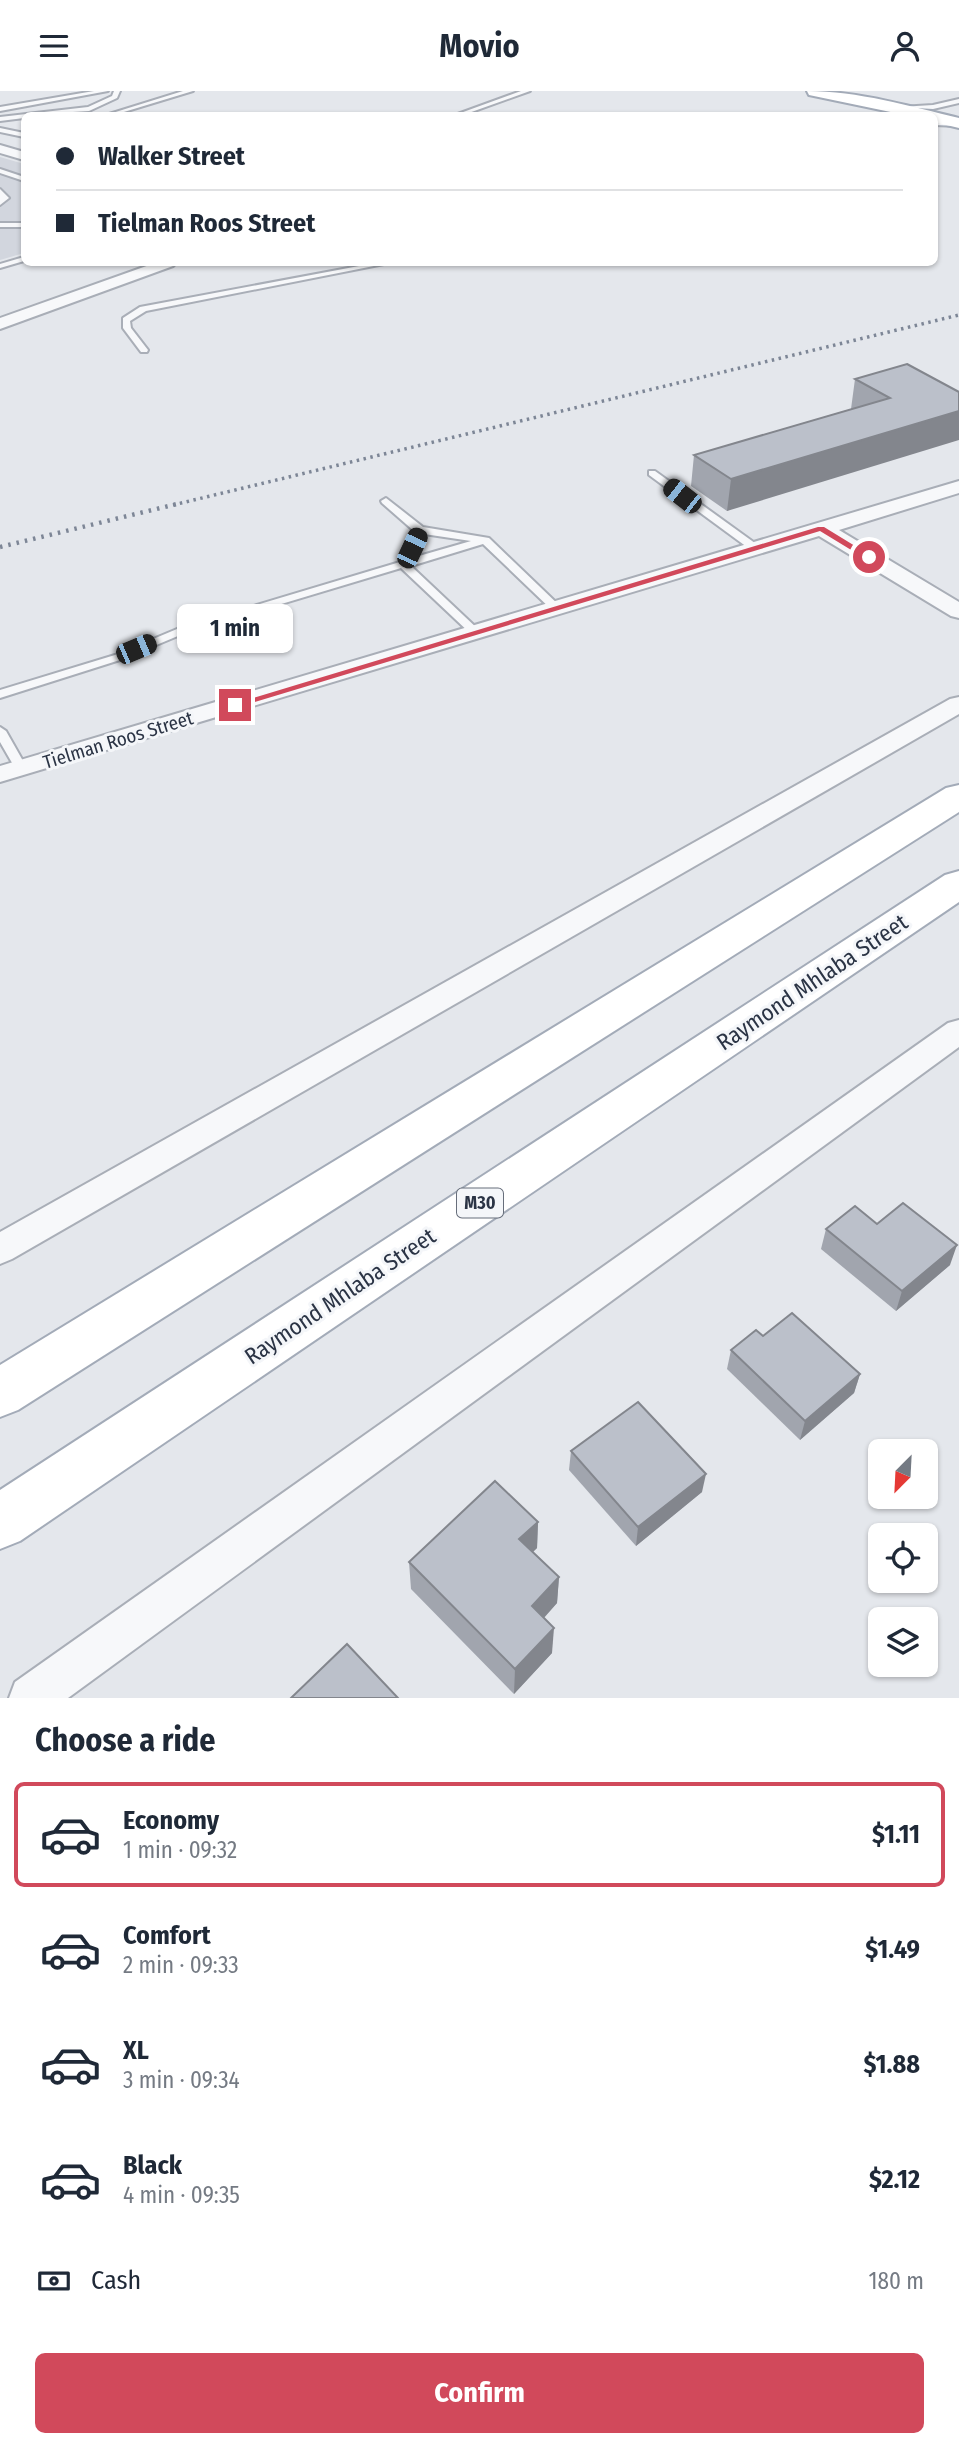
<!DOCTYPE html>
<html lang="en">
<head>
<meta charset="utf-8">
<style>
	body { margin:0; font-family:"Fira Sans Condensed",sans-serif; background:#f6f6f7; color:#1f2937; height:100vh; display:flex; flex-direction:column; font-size:26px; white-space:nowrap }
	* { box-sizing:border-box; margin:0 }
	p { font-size:23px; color:#747a83 }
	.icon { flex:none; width:38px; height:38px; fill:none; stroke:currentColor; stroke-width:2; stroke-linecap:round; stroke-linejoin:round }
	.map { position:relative; height:1607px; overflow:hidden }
	.side { display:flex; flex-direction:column; background:#fff; flex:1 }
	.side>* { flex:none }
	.top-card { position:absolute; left:21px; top:21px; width:917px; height:154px; border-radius:10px; box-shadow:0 2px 5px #0004; display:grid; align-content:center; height:154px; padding:0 35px; background:#fff }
	.needle { width:46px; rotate:204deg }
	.controls { position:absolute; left:868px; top:1348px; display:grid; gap:14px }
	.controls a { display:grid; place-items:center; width:70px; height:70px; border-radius:10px; background:#fff; box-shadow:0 2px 5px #0004; font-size:35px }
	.end { position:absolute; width:32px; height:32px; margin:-16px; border:9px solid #d1495b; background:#fff; box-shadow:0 0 0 4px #fff }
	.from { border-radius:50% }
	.bubble { position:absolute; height:49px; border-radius:10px; background:#fff; box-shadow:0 2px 5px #0004; font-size:23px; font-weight:700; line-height:49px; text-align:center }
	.car { position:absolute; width:21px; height:42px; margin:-21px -10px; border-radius:9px; box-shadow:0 0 5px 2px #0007; background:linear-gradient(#222 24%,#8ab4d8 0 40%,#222 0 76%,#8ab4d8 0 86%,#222 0) }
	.top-card b { display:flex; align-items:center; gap:24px; height:66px; font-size:26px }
	.top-card b+b { border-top:2px solid #e0e1e3 }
	.top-card i { width:18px; height:18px; background:#1f2937 }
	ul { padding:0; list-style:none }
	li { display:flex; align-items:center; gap:21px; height:105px; margin:0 14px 10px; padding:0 21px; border:4px solid transparent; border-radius:10px }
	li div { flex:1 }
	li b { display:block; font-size:26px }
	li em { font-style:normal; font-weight:700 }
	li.selected { border-color:#d1495b }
	li>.icon { width:63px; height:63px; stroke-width:1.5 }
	h2 { padding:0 35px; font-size:32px; line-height:84px }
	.pay { display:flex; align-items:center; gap:18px; height:77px; padding:0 35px; font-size:26px }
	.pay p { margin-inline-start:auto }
	.cta { display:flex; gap:14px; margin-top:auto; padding:14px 35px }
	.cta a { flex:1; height:80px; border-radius:10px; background:#d1495b; color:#fff; font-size:28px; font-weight:700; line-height:80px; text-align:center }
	header { display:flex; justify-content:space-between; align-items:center; height:91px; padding:0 35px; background:#fff; font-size:32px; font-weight:700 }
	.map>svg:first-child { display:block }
	.built { fill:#d2d6de }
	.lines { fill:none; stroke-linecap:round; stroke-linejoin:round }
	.service-casing { stroke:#a9aeb7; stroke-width:4 }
	.minor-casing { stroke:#a9aeb7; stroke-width:4 }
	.primary-casing { stroke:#a3abb8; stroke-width:4 }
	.service { fill:#f7f8fa; fill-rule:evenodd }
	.minor { fill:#f7f8fa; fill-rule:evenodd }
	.primary { fill:#fff; fill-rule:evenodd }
	.rail-far1 { stroke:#7d8696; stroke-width:3.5; stroke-dasharray:2.5 4.5; stroke-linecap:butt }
	.rail { stroke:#7d8696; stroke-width:4.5; stroke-dasharray:2.5 6; stroke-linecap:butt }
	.wall { fill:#a1a5ae }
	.shaded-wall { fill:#83868d }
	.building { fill:#bbc0ca; stroke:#83868d; stroke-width:2 }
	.route { fill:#d1495b }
	.labels { text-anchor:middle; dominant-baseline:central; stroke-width:6; stroke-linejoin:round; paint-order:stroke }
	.shield { fill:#f4f6f9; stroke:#676e7b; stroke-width:2 }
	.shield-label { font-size:18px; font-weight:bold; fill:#2b3445 }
	.street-label { font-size:19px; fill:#2b3445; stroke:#f4f6f9 }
	.near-street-label { font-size:23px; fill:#2b3445; stroke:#f4f6f9 }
</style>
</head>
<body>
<header><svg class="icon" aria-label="menu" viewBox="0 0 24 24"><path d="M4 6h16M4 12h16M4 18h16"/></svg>Movio<svg class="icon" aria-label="person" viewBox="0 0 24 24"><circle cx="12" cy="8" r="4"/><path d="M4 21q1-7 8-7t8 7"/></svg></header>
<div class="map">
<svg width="959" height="1607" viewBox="0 0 959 1607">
	<rect width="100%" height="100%" fill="#e4e7ec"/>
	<polygon class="built" points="0,66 24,73 24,162 0,169"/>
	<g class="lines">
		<g class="service-casing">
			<g id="service">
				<polygon points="94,0 108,0 0,20 0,16"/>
				<polygon points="114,0 120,0 117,7 89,20 24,24 24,27 0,30 0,26 88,16 112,5"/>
				<polygon points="183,0 193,0 114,24 106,24"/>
				<polygon points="521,0 530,0 463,24 455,24"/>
				<polygon points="959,8 959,12 933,18 900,16 933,14"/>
				<polygon points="934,30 959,31 959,35 934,34"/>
				<polygon points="0,37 24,42 24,46 0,41"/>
				<polygon points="0,78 24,86 24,90 0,82"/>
				<polygon points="0,98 9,107 0,114"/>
				<rect x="0" y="132" width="24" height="4"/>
				<polygon points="24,166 24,170 0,177 0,173"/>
				<polygon points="375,172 389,172 146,220 130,230 131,237 148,259 147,261 141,261 123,237 123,227 140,216"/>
				<polygon points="649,380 655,380 759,455 759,459 751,459 649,384"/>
				<path d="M386,407L423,436L489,447L563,518L561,520H553L483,453L411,475L480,540V544H472L401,477L185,542L123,568L0,607V599L115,564L177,538L400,471L414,440L382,412L381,410ZM424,443L471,450L412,467Z"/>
				<polygon points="0,636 6,640 27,677 26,680 16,680 15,677 0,651"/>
			</g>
		</g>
		<g class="minor-casing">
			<g id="minor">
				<polygon points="0,54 24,61 24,69 0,62"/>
				<polygon points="155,172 176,172 173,175 0,238 0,227"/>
				<polygon points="959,390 959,402 839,439 959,511 959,527 951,525 819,445 0,691 0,675"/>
				<polygon points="959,606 959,623 12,1168 0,1173 0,1141 950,608"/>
				<polygon points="959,929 959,956 68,1607 9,1607 15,1591 948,932"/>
			</g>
		</g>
		<g class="primary-casing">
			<g id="primary">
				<path d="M807,0C858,0 909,15 959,27V37L934,31V24H905L809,4Z"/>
				<polygon points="959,694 959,721 18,1319 0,1326 0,1274 946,697"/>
				<polygon points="959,780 959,811 20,1450 0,1458 0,1399 945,784"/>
			</g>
		</g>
		<use href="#service" class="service"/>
		<use href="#minor" class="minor"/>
		<use href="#primary" class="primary"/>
		<polyline class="rail-far1" points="173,414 959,224"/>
		<polyline class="rail" points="0,456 181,412"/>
	</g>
	<g class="wall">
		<polygon points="855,288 959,301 727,420 691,395 694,364 851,318"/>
		<polygon points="877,1133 950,1174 896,1220 821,1158 826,1138"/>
		<polygon points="763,1245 860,1283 854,1302 800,1349 727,1278 731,1259"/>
		<polygon points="571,1360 702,1401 636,1455 569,1379"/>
		<polygon points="538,1431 537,1457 533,1461 559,1486 557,1512 544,1527 552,1562 514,1603 411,1498 409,1471"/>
	</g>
	<g class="shaded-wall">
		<polygon points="959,320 959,349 727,420 731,388"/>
		<polygon points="957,1154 950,1174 896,1220 902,1200"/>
		<polygon points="860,1283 854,1302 800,1349 805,1330"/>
		<polygon points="706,1383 702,1401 636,1455 638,1436"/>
		<polygon points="538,1431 537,1457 518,1475 519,1448"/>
		<polygon points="559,1486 557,1512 531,1541 532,1515"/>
		<polygon points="554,1537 552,1562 514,1603 515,1578"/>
	</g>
	<g class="building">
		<polygon points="907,273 959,301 959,320 731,388 694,364 890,307 855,288"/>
		<polygon points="903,1112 957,1154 902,1200 826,1138 855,1115 877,1133"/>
		<polygon points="792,1222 860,1283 805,1330 731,1259 756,1239 763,1245"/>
		<polygon points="638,1311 706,1383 638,1436 571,1360"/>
		<polygon points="495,1390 538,1431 519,1448 559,1486 532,1515 554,1537 515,1578 409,1471"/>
		<polygon points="347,1553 398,1607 291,1607"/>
	</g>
	<polygon class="route" points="818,436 824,436 873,466 866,468 820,440 238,616 230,614"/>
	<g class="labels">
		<rect class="shield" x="457" y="1097.5" width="46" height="29" rx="5"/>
		<g class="shield-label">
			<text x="480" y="1112">M30</text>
		</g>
		<g class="street-label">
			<text transform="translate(118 649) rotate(-17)">Tielman Roos Street</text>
		</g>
		<g class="near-street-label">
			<text transform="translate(812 891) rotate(-34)">Raymond Mhlaba Street</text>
			<text transform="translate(340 1205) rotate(-34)">Raymond Mhlaba Street</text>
		</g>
	</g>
</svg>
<div class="controls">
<a><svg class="needle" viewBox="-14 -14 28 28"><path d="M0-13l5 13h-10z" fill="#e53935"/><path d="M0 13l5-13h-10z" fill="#747a83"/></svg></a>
<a><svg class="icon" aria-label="locate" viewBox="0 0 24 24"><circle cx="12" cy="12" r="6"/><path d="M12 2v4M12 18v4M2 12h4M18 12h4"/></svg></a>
<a><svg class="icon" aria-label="layers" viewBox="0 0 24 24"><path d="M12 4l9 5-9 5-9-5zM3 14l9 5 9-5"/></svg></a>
</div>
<i class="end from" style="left:869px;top:466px"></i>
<i class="end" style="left:235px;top:614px"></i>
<div class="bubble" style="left:177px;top:513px;width:116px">1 min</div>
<i class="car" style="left:682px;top:405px;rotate:308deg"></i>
<i class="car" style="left:412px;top:457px;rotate:25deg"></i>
<i class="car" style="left:136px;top:558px;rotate:67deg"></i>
<div class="top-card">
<b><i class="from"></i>Walker Street</b>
<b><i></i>Tielman Roos Street</b>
</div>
</div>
<section class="side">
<h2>Choose a ride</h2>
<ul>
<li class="selected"><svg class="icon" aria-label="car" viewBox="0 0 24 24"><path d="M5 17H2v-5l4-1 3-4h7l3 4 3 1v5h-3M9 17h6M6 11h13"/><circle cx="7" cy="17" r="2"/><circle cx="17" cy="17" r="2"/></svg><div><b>Economy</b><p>1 min · 09:32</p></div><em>$1.11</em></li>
<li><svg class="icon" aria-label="car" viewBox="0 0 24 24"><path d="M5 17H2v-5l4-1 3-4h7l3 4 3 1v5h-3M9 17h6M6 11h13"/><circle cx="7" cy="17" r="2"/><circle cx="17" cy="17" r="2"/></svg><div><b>Comfort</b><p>2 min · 09:33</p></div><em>$1.49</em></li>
<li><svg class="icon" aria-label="car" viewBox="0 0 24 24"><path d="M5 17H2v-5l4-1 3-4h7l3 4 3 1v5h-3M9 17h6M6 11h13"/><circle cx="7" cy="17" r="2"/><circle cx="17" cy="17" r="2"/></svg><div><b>XL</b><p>3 min · 09:34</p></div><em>$1.88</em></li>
<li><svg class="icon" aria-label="car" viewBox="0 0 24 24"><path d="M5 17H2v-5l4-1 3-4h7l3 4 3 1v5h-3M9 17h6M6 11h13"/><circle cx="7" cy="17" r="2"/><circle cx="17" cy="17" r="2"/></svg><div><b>Black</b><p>4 min · 09:35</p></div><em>$2.12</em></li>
</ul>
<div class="pay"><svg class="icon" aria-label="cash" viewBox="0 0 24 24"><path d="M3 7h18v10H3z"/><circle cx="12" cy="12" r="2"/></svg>Cash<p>180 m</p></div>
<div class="cta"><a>Confirm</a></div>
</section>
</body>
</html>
